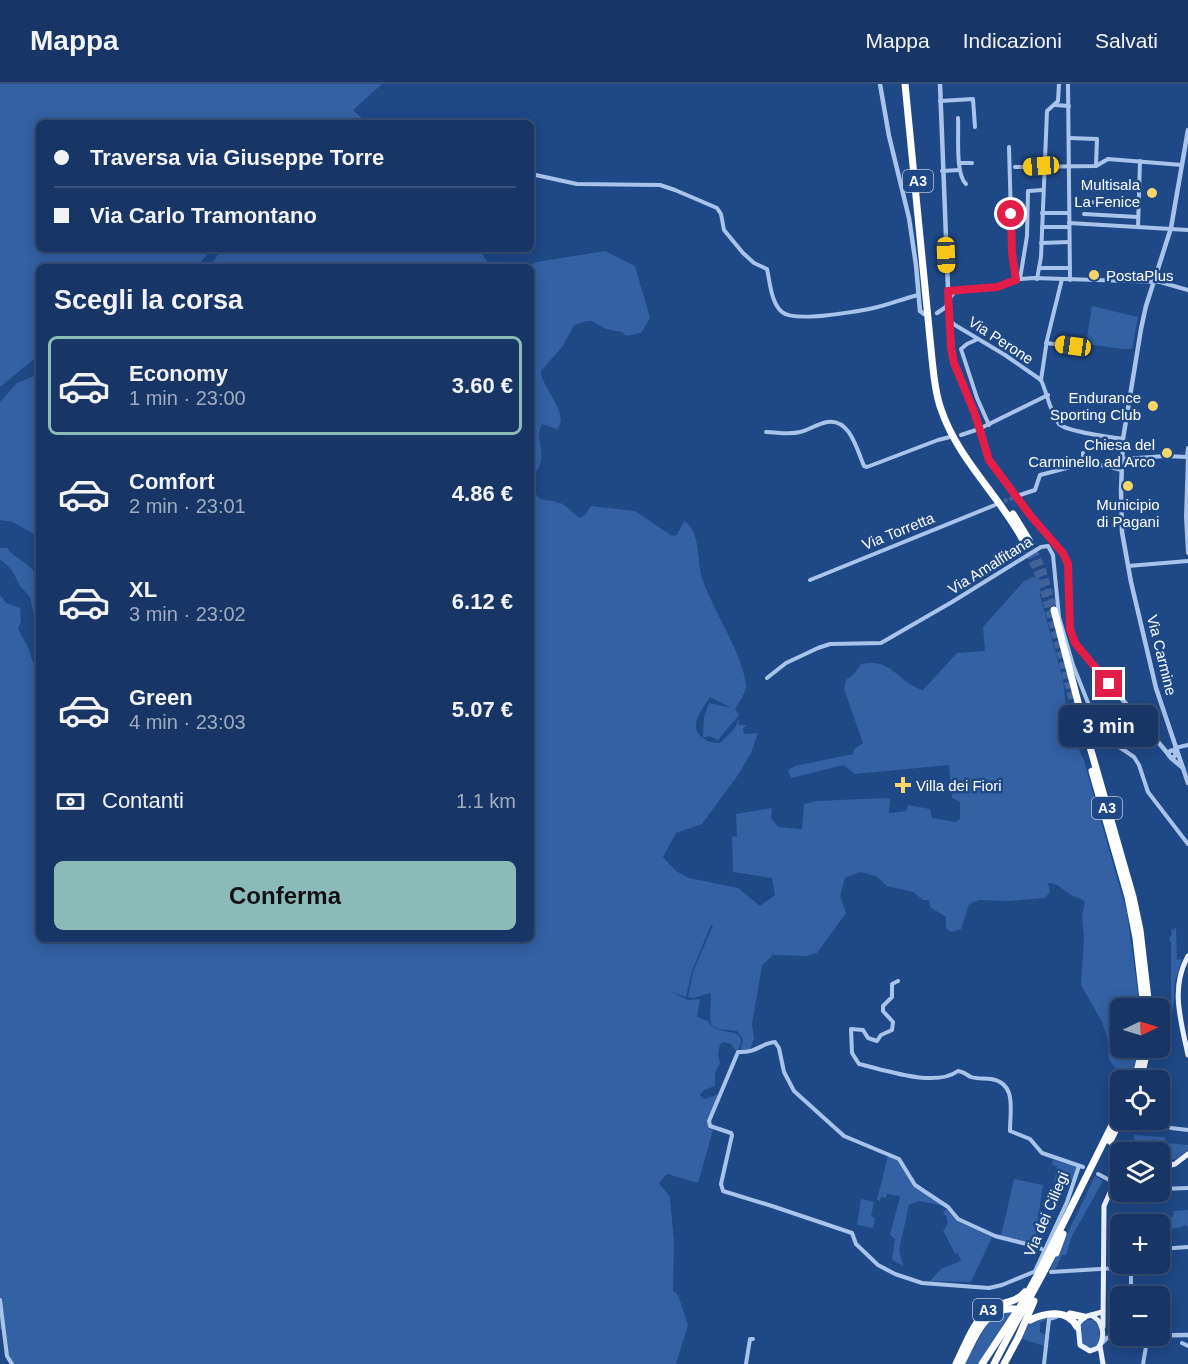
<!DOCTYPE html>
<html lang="it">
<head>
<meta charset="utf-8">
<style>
	body { margin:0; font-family:Arial,sans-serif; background:#24416e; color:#f1f3f6; height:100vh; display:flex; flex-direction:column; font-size:22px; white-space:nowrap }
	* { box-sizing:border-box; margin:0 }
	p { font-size:20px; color:#9eabbf }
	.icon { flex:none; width:33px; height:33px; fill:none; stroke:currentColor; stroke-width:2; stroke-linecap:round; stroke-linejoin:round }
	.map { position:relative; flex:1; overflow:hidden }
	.side { position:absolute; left:36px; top:180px; width:498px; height:678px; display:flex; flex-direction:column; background:#173665; border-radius:9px; box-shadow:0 3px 15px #0003,0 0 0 2px #365079 }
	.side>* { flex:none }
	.banner { position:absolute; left:36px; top:36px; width:498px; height:132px; border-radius:9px; box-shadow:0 3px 15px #0003,0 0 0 2px #365079; display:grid; align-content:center; height:132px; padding:0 18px; background:#173665 }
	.needle { width:39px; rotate:86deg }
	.buttons { position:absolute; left:1110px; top:914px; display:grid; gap:12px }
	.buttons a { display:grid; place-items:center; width:60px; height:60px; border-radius:9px; background:#173665; box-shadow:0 3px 15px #0003,0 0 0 2px #365079; font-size:30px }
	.end { position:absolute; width:27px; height:27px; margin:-14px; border:8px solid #e11d48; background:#fff; box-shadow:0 0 0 3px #fff }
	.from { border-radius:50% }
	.bubble { position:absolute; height:42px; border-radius:9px; background:#173665; box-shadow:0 3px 15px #0003,0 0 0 2px #365079; font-size:20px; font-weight:700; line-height:42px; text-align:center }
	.car { position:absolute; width:18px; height:36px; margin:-18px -9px; border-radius:8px; box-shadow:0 0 4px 2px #0007; background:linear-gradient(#f5c518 24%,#345 0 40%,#f5c518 0 76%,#345 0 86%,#f5c518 0) }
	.banner b { display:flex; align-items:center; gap:21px; height:57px; font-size:22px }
	.banner b+b { border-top:2px solid #365079 }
	.banner i { width:15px; height:15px; background:#f1f3f6 }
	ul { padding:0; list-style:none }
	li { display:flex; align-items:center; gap:18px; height:99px; margin:0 12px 9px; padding:0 6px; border:3px solid transparent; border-radius:9px }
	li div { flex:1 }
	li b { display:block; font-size:22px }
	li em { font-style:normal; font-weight:700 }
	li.on { border-color:#8bbbb9 }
	li>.icon { width:54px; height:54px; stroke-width:1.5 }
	h2 { padding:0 18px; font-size:27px; line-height:72px }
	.pay { display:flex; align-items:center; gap:15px; height:66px; padding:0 18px; font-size:22px }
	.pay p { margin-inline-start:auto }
	.button { display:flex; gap:12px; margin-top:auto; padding:12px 18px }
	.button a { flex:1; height:69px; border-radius:9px; background:#8bbbb9; color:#111; font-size:24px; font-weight:700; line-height:69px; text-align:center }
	header { display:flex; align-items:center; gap:36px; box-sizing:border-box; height:84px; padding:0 30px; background:#173665; border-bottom:2px solid #365079 }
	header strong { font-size:28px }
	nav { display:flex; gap:33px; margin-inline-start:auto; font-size:21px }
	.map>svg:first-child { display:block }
	.green { fill:#3361a4 }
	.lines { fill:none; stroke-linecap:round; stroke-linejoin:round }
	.minor-tunnel { stroke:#416399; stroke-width:4; stroke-dasharray:4 2; stroke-linecap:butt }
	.motorway-tunnel { stroke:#416399; stroke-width:7; stroke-dasharray:7 3.5; stroke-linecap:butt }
	.minor { stroke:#a9c4ea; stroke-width:4 }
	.tertiary { stroke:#a9c4ea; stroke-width:4.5 }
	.primary { stroke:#edf3fe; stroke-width:5 }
	.motorway { stroke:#fff; stroke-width:7 }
	.route { stroke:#e11d48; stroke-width:8 }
	.poi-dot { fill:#f8d569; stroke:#1f4887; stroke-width:2 }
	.labels { text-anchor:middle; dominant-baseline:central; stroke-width:5; stroke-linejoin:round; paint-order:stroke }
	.shield { fill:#1f4887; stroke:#bcc8db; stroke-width:1.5 }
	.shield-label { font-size:14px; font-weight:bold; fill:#fff }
	.poi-label { font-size:15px; fill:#fff; stroke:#1f4887; text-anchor:end }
	.street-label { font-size:15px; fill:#fff; stroke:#1f4887 }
</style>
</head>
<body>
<header>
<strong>Mappa</strong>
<nav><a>Mappa</a><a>Indicazioni</a><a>Salvati</a></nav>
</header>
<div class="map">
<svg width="1188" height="1280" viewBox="0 0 1188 1280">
	<rect width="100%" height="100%" fill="#1f4887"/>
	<g class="green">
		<polygon points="0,0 382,0 353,26 367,39 39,39 39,165 209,165 207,171 196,183 39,183 39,271 0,303"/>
		<polygon points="221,165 480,165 490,183 446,183 434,180 420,181 418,183 210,183"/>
		<path d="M605,167L635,182L650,234L641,249L626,252L622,248L606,245L592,237H587L575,241L572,245L562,263L541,287C541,304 571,330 557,345L542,340C533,357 551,371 533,392C537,423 537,412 560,419C568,422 573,430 580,434L585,431L591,422L635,427L672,452L677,451L684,437C702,448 696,479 703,497C714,528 742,569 746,600C747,608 739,618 735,625L739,631L718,656L709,652L703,654L704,633L709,619L732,624L710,613C706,620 697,631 696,639C694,653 709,659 720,659L734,645L740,634L738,641H746L743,645L744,650L758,649L751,669L738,691L702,740L676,749L663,773L676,787L689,794L738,804L760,822L775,811L772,794L733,788L732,752L737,753L736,730L772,724L771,734L778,743L802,745L804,720L817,717L884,714L890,715L889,729L906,727L908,721L930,725L932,734L956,738L960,735V718L952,714L949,681L855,690L844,681L791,694L788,686L795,682L853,670L854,665L863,659L844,605L846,596L855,589L861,580C895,574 895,598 923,606L957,569L985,567L983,543L1024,497L1033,493L1041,495L1040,511L1063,596L1068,640L1084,677L1127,829L1140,924H1120V963H1140L1134,989L1115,984L1109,975L1107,953L1102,938L1081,901L1084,854L1082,832L1085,818C1080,813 1077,814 1071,811C1062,806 1059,799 1048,799L1050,808L1045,814L1007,817L980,816L969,820L961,845L951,848L946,844V833L930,823L929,816H923L913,808L887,802L876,792L860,788L845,794L840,812L846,829L817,869L806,872L773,871V867L772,872L762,881L752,940L754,954L751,964L748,968H740L743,955L737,947L719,945L712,942L710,936L711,909C702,910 696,916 688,913L693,888L713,841H711L692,887L686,913L669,907L688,916L700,915L697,933L708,937C716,955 753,939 737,968L731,960L724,958L720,960L718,971L720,979L715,989V1002L704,1006L700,1011L704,1015L719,1010L707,1037L708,1044L713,1046L698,1099L667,1090L659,1099L670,1113L674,1159L673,1207L678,1211L688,1241L676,1280H13L7,1265L6,1245H0V511L6,519L20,524L21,537L18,545L29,565L32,576L39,587V855H531V183H526L537,178Z"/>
		<polygon points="1092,222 1138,233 1132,265 1123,265 1086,260"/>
		<polygon points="39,290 39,453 13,438 0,436 0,318 17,299"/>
		<path d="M0,464H7C15,474 24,477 32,485C44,499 39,535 39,553L30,513L20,502L12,486L0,475Z"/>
		<polygon points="1176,844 1177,876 1182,875 1175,897 1173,929 1171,916 1171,859 1169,855 1172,850 1171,846"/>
		<polygon points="1134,1051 1165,1053 1165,1059 1188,1061 1188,1066 1178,1074 1160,1080 1160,1068 1133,1068"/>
		<polygon points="888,1072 898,1077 916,1104 944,1122 919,1117 909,1121 899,1166 903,1182 892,1176 895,1155 890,1151 900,1112 887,1110 886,1114 881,1113 880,1117 877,1116"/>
		<polygon points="1053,1076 1077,1083 1071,1102 1054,1100 1057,1082 1052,1081"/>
		<polygon points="1095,1092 1103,1097 1072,1152 1066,1171 1062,1171 1055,1186 1050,1186"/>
		<polygon points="1014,1095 1043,1101 1034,1161 1001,1152"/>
		<polygon points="861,1115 874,1118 871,1132 875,1134 873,1144 857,1141"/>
		<polygon points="945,1126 947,1126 956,1136 992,1153 971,1198 930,1197 941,1185 961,1177 958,1169 955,1170 943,1146 945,1145 948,1137 946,1136 947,1132 943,1130"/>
		<polygon points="1188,1126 1188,1143 1184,1141 1183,1143 1164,1146 1164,1155 1160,1155 1160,1140 1157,1140 1157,1136 1161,1135 1162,1133 1173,1133 1174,1127"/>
		<polygon points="1014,1227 979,1280 964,1280 990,1235 996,1230"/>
		<polygon points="1046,1233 1046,1236 1040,1239 1040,1248 1045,1251 1044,1262 1020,1254 1029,1239"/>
		<path d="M1084,1236H1093L1099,1241L1100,1257L1096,1263L1090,1265C1079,1260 1077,1246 1084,1236Z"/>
	</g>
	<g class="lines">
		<polyline class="minor-tunnel" points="998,419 1017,413"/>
		<g class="motorway-tunnel">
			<polyline points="1029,456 1042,484 1054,526"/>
			<polyline points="1024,458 1041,497 1081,650"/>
		</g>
		<g class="minor">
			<polyline points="1068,0 1070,196"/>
			<polyline points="940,17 973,15 975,43"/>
			<polyline points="1055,21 1069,22"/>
			<path d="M958,34C959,50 955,90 966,100"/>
			<polyline points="1069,54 1097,55 1096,82"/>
			<polyline points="1009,63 1012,169 1016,196"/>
			<polyline points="959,79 972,79"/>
			<polyline points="1015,83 1096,82 1108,75 1182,81"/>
			<polyline points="942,87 959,86"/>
			<path d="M531,90L577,100L660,101L675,106L717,124L721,130L724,146L743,169L754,179L767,185C770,198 771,219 782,228C794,239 852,228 869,225C886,222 902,215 918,211"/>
			<polyline points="1085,118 1139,120"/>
			<polyline points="1042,129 1069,129"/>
			<polyline points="1084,130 1138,133"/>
			<polyline points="1069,139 1188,146"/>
			<polyline points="1042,143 1069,143"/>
			<polyline points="1138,143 1140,77"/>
			<polyline points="1041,159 1069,158"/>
			<polyline points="1039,184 1070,184"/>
			<polyline points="1020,195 1027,152 1028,107 1043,106"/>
			<polyline points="1037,195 1041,173 1047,27 1058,17 1059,0"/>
			<polyline points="955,207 997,203 1020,195 1034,194 1160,198 1188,206"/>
			<polyline points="949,236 955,241 1005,271 1041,296"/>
			<polyline points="978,255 967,260 961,265 977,314 989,341"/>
			<polyline points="1046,259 1077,263 1085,261"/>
			<path d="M1041,296C1047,309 1050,328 1059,340C1067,348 1110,353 1123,355"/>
			<polyline points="1041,296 1047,256 1062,195"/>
			<path d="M766,348C777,348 789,351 800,348C809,346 817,340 827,338C850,334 857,366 864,382L867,383L938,356L950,353"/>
			<polyline points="961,351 979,345 1048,311"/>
			<polyline points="1083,369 1083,380"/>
			<polyline points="1187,373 1188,364"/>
			<polyline points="1123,375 1165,372 1188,373 1186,433 1188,469"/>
			<polyline points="1020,411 1035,406 1040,391 1082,380 1097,380 1122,386"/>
			<polyline points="1128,482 1188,477"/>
			<polyline points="810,496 995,421"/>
			<polyline points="767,594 786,579 818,564 830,560 881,559 952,518 1041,463 1048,462 1053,471 1059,533 1073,581 1098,644 1106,654 1134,673 1139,681 1148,708 1188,760"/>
			<polyline points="1175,664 1188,661"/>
			<path d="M898,897L892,900V913L883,922V927L893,938L892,946L881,951L877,957L868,954L863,946L851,945L852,969L859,980C885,986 935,1004 958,987C965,988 965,990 971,993C976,995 985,994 991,995C1017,999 1010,1026 1010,1047L1030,1055L1042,1069L1083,1083"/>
			<polyline points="1171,1044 1188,1046"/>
			<polyline points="1098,1090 1115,1099"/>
			<polyline points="1160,1105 1188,1104"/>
			<polyline points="1160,1165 1188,1163"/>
			<polyline points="1131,1183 1131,1203 1136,1212"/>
			<polyline points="1035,1187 1067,1118 1079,1082"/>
			<path d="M1036,1187L1002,1201L989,1204L922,1199L895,1190L878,1181L856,1160L852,1149L772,1122L723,1107L721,1100L732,1051L731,1049L710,1042L709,1037L738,968C758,969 761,959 775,958L779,964L784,988L794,1007L844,1052L899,1075L915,1101L948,1123L958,1135L995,1152L1034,1162L1044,1166"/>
			<polyline points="1051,1188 1149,1182 1152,1179"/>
			<polyline points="0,1216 7,1272 12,1280"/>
			<polyline points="1182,1259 1188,1262"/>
			<polyline points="746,1280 750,1255 753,1255"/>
			<polyline points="1044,1280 1049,1235 1056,1233"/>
			<polyline points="1143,1280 1148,1251"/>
		</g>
		<g class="tertiary">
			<polyline points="880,0 889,52 909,134 916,181 920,227 924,230"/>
			<polyline points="940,0 949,230 954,279 975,330 989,376 1030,431 1060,464 1066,474 1069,486 1070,545 1075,559 1169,671"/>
			<polyline points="1188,46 1171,144 1146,222 1141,245 1123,355 1121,406 1122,448 1131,498 1156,604 1188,699"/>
			<polyline points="937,229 946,223 951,212 955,207"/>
			<circle cx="1172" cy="670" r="3.5"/>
			<polyline points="1171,674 1183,684"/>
			<polyline points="1102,1259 1107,1254 1115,1252 1188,1251"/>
		</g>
		<g class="primary">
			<path d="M1188,872C1170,904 1181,937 1188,971"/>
			<polyline points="1160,1084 1175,1080 1188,1070"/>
			<path d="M1090,1231C1104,1236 1106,1253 1098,1264L1090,1267L1080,1261L1078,1240L1084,1233L1102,1228"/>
			<polyline points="1103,1243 1104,1122 1112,1104 1120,1096"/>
			<polyline points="1100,1262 1103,1280"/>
		</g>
		<g class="motorway">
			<path d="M905,0L932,275C934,292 935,309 941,325C958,376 1000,412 1024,458"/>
			<polyline points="1013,430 1029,456"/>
			<polyline points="1054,526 1086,649 1133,813 1140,846 1149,924"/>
			<polyline points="1092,687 1128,813 1136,854 1144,924"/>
			<polyline points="1135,996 1143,963"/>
			<polyline points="1140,996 1148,963"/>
			<polyline points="1110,1057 1121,1035"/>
			<polyline points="1056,1169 1063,1150"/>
			<polyline points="1070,1230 1084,1233"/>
			<path d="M1030,1236C1046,1228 1068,1225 1077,1243"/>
			<path d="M956,1280C964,1264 975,1233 991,1224C1003,1217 1015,1220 1025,1208"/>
			<path d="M961,1280C974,1257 983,1222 1015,1225"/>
			<polyline points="982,1280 1021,1221 1037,1192 1120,1025"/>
			<path d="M994,1280C1013,1241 1036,1205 1055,1166"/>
			<polyline points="1004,1280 1018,1254 1034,1217"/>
		</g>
	</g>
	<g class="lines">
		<polyline class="route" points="1011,130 1012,169 1016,196 997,203 948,207 951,264 954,279 975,330 989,376 1030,431 1063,469 1068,480 1070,545 1075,559 1109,600"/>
	</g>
	<g class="poi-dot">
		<circle cx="1152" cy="109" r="6"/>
		<circle cx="1094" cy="191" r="6"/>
		<circle cx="1153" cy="322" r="6"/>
		<circle cx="1167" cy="369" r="6"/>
		<circle cx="1128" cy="402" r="6"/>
		<path d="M900 692h6v6h6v6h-6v6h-6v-6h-6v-6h6z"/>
	</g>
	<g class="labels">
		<g class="shield">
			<rect x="903" y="86" width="30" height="22" rx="4.5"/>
			<rect x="1092" y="713" width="30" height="22" rx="4.5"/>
			<rect x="973" y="1215" width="30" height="22" rx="4.5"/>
		</g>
		<g class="shield-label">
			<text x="918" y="97">A3</text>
			<text x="1107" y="724">A3</text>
			<text x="988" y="1226">A3</text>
		</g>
		<g class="poi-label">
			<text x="1140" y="100">Multisala<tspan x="1140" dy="17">La Fenice</tspan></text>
			<text x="1106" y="191" text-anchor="start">PostaPlus</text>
			<text x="1141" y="313">Endurance<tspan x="1141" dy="17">Sporting Club</tspan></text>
			<text x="1155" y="360">Chiesa del<tspan x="1155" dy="17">Carminello ad Arco</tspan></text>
			<text x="1128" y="420" text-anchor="middle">Municipio<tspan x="1128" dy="17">di Pagani</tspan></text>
			<text x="916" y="701" text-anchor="start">Villa dei Fiori</text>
		</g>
		<g class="street-label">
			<text transform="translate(1001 256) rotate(33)">Via Perone</text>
			<text transform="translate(898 447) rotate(-22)">Via Torretta</text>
			<text transform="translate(990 481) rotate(-32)">Via Amalfitana</text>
			<text transform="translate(1162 571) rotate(76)">Via Carmine</text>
			<text transform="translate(1046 1130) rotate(-67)">Via dei Ciliegi</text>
		</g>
	</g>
</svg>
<div class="buttons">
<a><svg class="needle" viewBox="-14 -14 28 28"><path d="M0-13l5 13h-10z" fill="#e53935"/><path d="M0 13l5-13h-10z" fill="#9eabbf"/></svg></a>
<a><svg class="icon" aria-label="locate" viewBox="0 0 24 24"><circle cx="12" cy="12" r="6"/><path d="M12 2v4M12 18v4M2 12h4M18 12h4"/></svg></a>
<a><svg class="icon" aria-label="layers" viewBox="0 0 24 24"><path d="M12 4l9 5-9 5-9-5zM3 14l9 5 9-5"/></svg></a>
<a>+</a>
<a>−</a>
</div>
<i class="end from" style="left:1011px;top:130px"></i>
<i class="end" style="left:1109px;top:600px"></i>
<div class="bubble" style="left:1059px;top:621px;width:99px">3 min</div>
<i class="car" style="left:1041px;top:82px;rotate:266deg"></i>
<i class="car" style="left:946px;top:171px;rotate:178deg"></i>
<i class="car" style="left:1073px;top:262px;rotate:278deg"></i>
<div class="banner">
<b><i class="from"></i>Traversa via Giuseppe Torre</b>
<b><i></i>Via Carlo Tramontano</b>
</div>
<section class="side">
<h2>Scegli la corsa</h2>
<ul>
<li class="on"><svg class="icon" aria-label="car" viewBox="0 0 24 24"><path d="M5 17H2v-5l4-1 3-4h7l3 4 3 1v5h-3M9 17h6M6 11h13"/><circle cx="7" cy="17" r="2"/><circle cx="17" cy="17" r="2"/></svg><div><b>Economy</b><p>1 min · 23:00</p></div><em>3.60 €</em></li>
<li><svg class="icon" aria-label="car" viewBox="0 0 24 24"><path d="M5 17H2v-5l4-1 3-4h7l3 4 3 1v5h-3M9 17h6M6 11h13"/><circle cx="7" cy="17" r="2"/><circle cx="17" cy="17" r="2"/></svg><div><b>Comfort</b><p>2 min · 23:01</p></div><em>4.86 €</em></li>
<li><svg class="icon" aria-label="car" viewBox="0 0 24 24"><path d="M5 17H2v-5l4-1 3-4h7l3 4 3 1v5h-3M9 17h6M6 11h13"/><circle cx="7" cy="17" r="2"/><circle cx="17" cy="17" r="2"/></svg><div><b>XL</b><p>3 min · 23:02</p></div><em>6.12 €</em></li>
<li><svg class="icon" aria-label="car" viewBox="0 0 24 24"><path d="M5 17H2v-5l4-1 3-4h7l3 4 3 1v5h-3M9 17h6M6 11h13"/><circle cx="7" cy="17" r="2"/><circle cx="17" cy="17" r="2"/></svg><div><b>Green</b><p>4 min · 23:03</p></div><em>5.07 €</em></li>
</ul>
<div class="pay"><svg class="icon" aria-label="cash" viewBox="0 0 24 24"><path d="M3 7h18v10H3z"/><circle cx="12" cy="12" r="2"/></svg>Contanti<p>1.1 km</p></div>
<div class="button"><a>Conferma</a></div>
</section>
</div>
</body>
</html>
